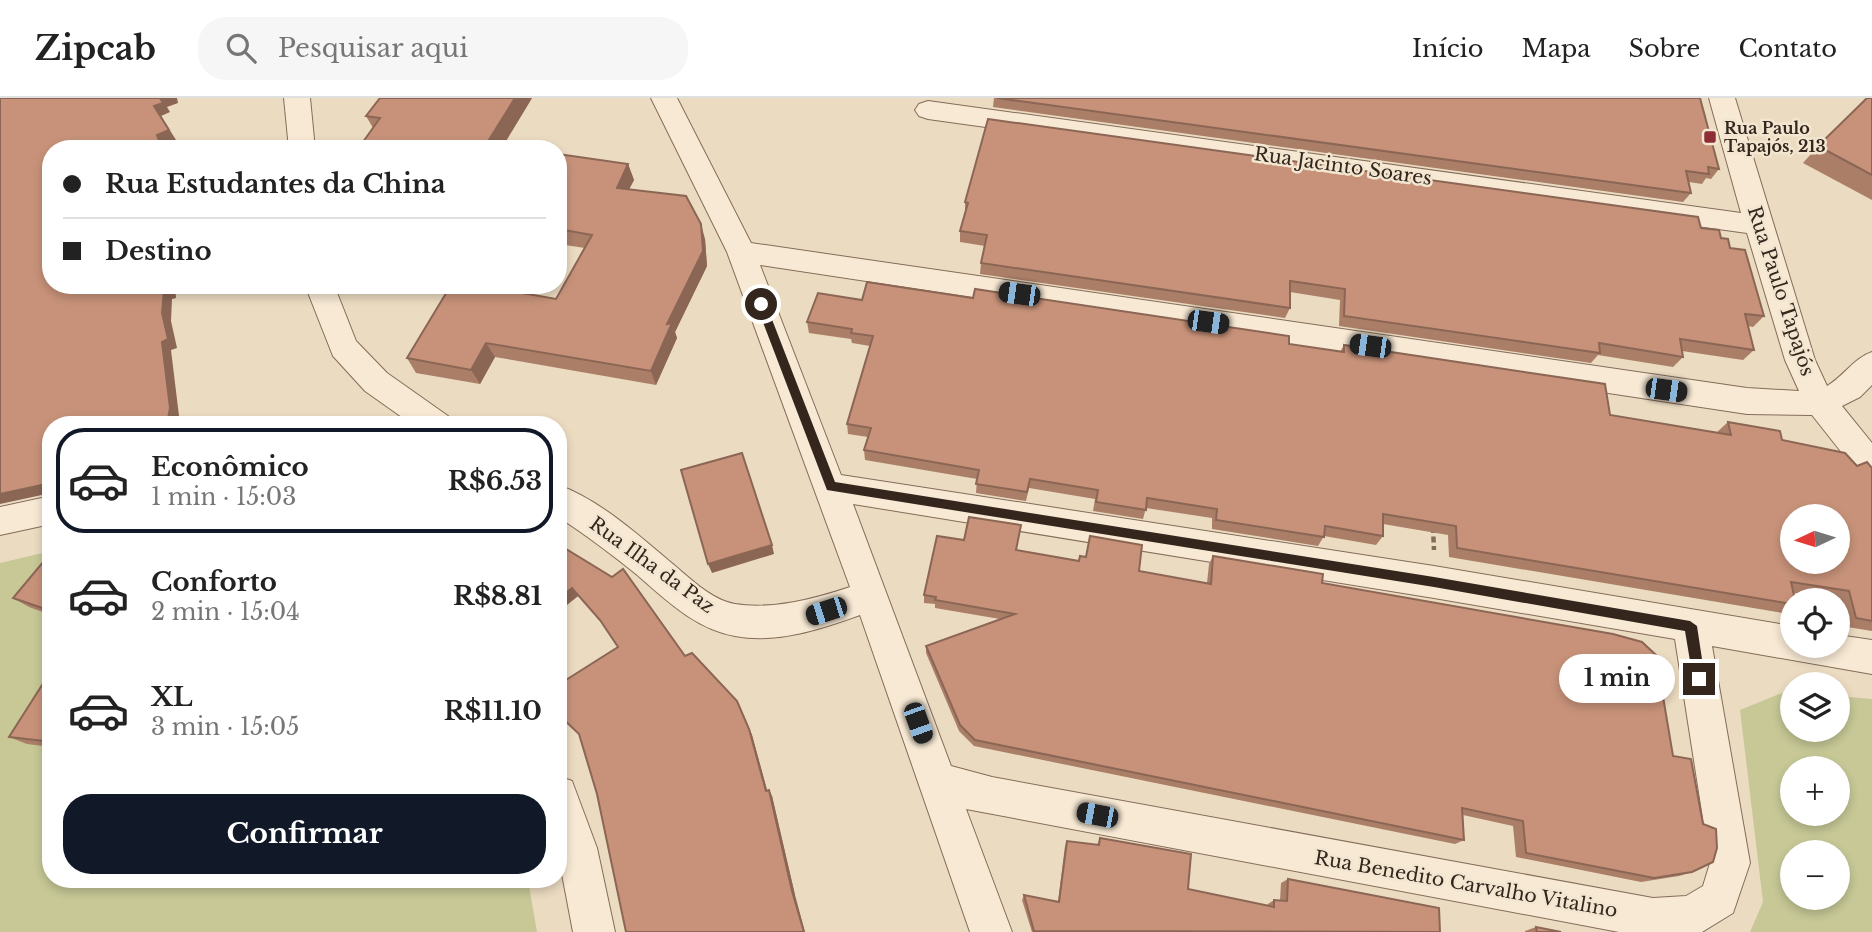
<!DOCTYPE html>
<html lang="pt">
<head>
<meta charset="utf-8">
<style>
	body { margin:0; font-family:"Libre Baskerville",serif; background:#f6f6f6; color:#222; height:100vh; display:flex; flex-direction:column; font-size:26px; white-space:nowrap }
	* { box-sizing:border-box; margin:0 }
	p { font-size:23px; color:#767676 }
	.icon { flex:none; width:38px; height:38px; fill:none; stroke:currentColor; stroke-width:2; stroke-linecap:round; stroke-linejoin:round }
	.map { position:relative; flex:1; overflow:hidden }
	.side { position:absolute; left:42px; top:318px; width:525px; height:472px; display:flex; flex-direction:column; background:#fff; border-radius:28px; box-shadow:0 4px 10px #0003 }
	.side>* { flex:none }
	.banner { position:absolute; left:42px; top:42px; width:525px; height:154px; border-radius:28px; box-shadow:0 4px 10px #0003; display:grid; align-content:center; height:154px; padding:0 21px; background:#fff }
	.needle { width:46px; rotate:266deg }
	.tools { position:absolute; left:1780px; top:406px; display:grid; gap:14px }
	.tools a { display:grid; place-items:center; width:70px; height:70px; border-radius:50%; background:#fff; box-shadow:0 4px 10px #0003; font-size:35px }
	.end { position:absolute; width:32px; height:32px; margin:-16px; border:9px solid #34261d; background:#fff; box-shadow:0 0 0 4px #fff }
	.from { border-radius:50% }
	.bubble { position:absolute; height:49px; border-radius:24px; background:#fff; box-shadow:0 4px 10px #0003; font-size:23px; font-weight:700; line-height:49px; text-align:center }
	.car { position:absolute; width:21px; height:42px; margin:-21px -10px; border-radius:9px; box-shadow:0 0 5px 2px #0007; background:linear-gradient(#222 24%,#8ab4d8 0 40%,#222 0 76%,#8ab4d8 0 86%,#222 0) }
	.banner b { display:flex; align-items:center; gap:24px; height:66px; font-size:26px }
	.banner b+b { border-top:2px solid #e0e0e0 }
	.banner i { width:18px; height:18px; background:#222 }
	ul { padding:12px 0 0; list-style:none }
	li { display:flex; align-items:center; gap:21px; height:105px; margin:0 14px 10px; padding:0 7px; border:4px solid transparent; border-radius:28px }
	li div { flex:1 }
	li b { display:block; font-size:26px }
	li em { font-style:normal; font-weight:700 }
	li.selected { border-color:#111827 }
	li>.icon { width:63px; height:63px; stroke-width:1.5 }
	.primary-button { display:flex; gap:14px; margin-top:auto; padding:14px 21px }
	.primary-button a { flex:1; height:80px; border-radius:28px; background:#111827; color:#fff; font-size:28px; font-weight:700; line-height:80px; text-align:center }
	header { display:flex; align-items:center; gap:42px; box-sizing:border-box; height:98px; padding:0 35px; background:#fff; border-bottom:2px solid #e0e0e0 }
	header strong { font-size:33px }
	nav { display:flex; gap:38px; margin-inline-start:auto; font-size:24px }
	.search { width:490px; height:63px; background:#f6f6f6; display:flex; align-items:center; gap:18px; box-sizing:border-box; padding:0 24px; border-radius:28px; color:#767676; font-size:26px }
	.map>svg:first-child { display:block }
	.green { fill:#c7c896; fill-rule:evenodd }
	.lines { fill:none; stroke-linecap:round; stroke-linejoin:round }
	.street-casing { stroke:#846c5a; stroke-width:2 }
	.path { stroke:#846c5a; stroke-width:4.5; stroke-dasharray:6 3.5; stroke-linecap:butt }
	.street { fill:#f7e9d4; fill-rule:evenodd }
	.wall { fill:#ab7e68 }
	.shaded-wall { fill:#8b6655 }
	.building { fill:#c79279; stroke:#8b6655; stroke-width:2; fill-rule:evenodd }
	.route { fill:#34261d }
	.poi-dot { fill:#8f2d37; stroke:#f3e6d0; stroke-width:2.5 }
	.labels { text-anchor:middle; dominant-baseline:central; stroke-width:5; stroke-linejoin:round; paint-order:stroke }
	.far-poi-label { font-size:16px; font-weight:bold; fill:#34261d; stroke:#f3e6d0; text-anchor:start }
	.street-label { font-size:19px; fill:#34261d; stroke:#f3e6d0 }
</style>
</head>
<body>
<header>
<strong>Zipcab</strong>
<div class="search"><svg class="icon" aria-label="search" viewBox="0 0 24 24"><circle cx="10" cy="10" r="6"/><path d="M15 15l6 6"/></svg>Pesquisar aqui</div>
<nav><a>Início</a><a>Mapa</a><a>Sobre</a><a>Contato</a></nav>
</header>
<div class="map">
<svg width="1872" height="834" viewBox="0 0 1872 834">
	<rect width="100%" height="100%" fill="#ebdbc1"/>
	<g class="green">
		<polygon points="51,453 51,782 528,782 537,834 0,834 0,465"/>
		<path d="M1787,593H1792V632H1838V598L1872,601V834H1750L1763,804L1740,612ZM1792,670H1838V716H1792ZM1792,754H1838V800H1792Z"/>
	</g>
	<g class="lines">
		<g class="street-casing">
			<g id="street">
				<polygon points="284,0 310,0 315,51 289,51"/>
				<path d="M651,0H677L751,145L1747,290L1799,293L1785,262L1747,135L928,21L919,18L915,12L919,6L928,3L1741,115L1709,0H1735L1815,262L1827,288C1844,278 1854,260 1872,254V287L1860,299L1842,308L1872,345V383L1861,379L1812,317L1747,316L760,167L841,377L1434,468L1792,528V548H1838V537L1872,542V576L1712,548L1750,765L1733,815L1702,834H1619L966,711L1012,834H970L860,517C821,531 777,546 735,538C695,531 665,501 636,476C611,456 585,436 558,419V387C598,401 636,435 668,462C687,477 710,502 735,506C773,512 814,501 850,489L727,154ZM853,406L1434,500L1675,541L1710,765L1703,788L1686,798L1653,800L992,679L951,668Z"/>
				<polygon points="305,187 334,187 356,243 387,275 448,318 453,327 413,327 365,293 333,258"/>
				<polygon points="51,398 51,426 0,437 0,409"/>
				<polygon points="558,678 572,683 597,750 615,834 573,834 558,755"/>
			</g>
		</g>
		<polyline class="path" points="1433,429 1434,452"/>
		<use href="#street" class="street"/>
	</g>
	<g class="wall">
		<polygon points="532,0 503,48 373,30 366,18"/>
		<polygon points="994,0 1700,0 1719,71 1711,81 1706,80 1702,86 1689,84 1691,95 1683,104 993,9"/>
		<polygon points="1872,0 1872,102 1803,65 1818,48"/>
		<polygon points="558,56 628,66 634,82 629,91 705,141 707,168 675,234 677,240 656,287 495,259 480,286 416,275 407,260 556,201 585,150 558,146"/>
		<polygon points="965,104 1701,130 1721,140 1730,150 1764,218 1753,229 1748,228 1754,252 1743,262 1682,253 1683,259 1673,269 1598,257 1591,265 1339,228 1340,202 1290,194 1290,210 1285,220 980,176 981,165 985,148 960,144 960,133 965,115"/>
		<polygon points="862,202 1289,246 1340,254 1344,247 1610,317 1716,335 1728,324 1857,368 1872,370 1872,533 1841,528 1838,512 1838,502 1835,501 1793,495 1792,509 1783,515 1449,459 1448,437 1383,426 1383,438 1376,447 1324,438 1318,448 1212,431 1212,420 1146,410 1143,421 1093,413 1095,401 1029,390 1026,403 976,395 977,381 865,362 864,352 868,339 848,336 847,326 870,248 852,245 851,241 809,235 807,224"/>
		<polygon points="1090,438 1139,473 1207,485 1209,466 1213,458 1322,485 1692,774 1679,778 1641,784 1516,759 1513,728 1463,717 1464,742 1455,746 974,648 959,633 926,555 926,548 1000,521 935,510 935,506 924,505 924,497 1079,463 1086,459"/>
		<polygon points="558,446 685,558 740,609 752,637 767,693 769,692 772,698 795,797 605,529 578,498 558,514"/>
		<polygon points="51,466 51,517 29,509 13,500"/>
		<polygon points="51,573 51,649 27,646 9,639"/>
		<polygon points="1100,740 1188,791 1267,808 1268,806 1274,802 1280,803 1281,785 1288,781 1440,834 1032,834 1022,802 1024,797 1058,804 1065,748 1067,743 1097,747"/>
		<polygon points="1536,829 1561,834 1525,834 1525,833"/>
	</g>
	<g class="shaded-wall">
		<polygon points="160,0 177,0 178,5 167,9 170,14 161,18 176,42 165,47 166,51 162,51 157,37 154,8"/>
		<polygon points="515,0 532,0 501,51 487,45"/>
		<polygon points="628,66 634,82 622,105 617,90"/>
		<polygon points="701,126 705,141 707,168 675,234 677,240 656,287 651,273"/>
		<polygon points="168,187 175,187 176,200 172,201 171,223 177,250 171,252 179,318 177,327 167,327 162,244 162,215 164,192"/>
		<polygon points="486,245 495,259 480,286 471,272"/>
		<polygon points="51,385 51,395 0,406 0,396"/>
		<polygon points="772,447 774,456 712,475 708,466"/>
		<polygon points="572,490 578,498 558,514 558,501"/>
		<polygon points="740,609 752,637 769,699 766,693"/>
		<polygon points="51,631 51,646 44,643"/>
		<polygon points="769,692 772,698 795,797 805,834 804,834 792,793"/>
	</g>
	<g class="building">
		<polygon points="0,0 160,0 163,5 154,8 169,32 157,37 162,51 51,51 51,187 168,187 168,191 164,192 162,215 168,241 162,244 170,310 167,327 51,327 51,385 0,396"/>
		<polygon points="380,0 515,0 487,45 524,51 358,51 380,20 366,18"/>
		<polygon points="997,0 1700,0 1719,71 1708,69 1709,76 1686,73 1691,95"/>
		<polygon points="1867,0 1872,0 1872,77 1818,48"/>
		<polygon points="988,21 1698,119 1701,130 1719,132 1721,140 1728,141 1730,150 1745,152 1764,218 1745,216 1754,252 1680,241 1683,259 1599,245 1600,255 1344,218 1345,191 1290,183 1290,210 981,165 987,137 960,133 968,105 965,104"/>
		<polygon points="558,56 628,66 617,90 686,98 701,126 703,153 667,226 672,225 651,273 486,245 471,272 407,260 451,187 476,187 556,201 592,137 558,131"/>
		<path d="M867,184L973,200L975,191L1289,238V246L1344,254V247L1605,286L1610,317L1731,337L1728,324L1780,333L1782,342L1845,355L1857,368L1867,364L1872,370V523L1856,520L1849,493L1791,484L1795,502H1792V506L1457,450L1456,428L1383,416V438L1325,428L1324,439L1216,422L1217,411L1147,400L1146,412L1096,404L1098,392L1030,381L1027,394L976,386L979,372L864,352L871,330L847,326L873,238L851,235L852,231L807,224L818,195L862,202ZM1792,418H1838V464H1792Z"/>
		<polygon points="742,355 772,447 708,466 681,372"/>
		<polygon points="969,419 1021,427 1016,452 1079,463 1080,458 1086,459 1090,438 1142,447 1139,473 1211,486 1213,458 1323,476 1322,485 1613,536 1642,544 1656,557 1673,658 1691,661 1703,726 1716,731 1717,750 1713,764 1692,774 1654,780 1526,755 1523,723 1462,710 1464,742 975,642 960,627 926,548 1015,516 935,502 936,499 924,497 937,438 964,442"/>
		<polygon points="558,446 612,479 623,471 685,558 692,555 737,603 749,631 766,693 769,692 792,793 804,834 626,834 597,696 579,636 558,616 558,587 618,549 600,522 572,490 558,501"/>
		<polygon points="44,463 51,466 51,513 13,500"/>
		<polygon points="51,573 51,631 44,643 9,639"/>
		<polygon points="1100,740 1191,756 1188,791 1274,809 1274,802 1287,803 1288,781 1439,810 1440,834 1034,833 1024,797 1059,804 1067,743 1099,747"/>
		<polygon points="1536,829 1561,834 1537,834"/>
	</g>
	<polygon class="route" points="761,202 766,206 835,384 1434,479 1690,523 1697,528 1705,581 1699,587 1693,581 1685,533 1434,489 827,392 756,206"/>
	<rect class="poi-dot" x="1703" y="32" width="14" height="14" rx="3.5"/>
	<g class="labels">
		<g class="far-poi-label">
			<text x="1724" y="30">Rua Paulo<tspan x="1724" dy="18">Tapajós, 213</tspan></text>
		</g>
		<g class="street-label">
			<text transform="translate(1343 68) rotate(8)">Rua Jacinto Soares</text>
			<text transform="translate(1781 193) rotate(72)">Rua Paulo Tapajós</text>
			<text transform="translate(652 467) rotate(36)">Rua Ilha da Paz</text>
			<text transform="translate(1466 786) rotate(10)">Rua Benedito Carvalho Vitalino</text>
		</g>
	</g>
</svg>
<div class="tools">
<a><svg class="needle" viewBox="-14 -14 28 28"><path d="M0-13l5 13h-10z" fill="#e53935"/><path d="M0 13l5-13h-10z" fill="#767676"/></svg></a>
<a><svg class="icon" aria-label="locate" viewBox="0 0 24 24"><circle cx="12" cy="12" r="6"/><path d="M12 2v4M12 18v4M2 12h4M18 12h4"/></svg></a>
<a><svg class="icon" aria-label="layers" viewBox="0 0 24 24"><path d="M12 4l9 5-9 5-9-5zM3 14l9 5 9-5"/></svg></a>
<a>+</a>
<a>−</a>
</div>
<i class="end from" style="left:761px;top:206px"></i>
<i class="end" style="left:1699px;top:581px"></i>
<div class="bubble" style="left:1559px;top:556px;width:116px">1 min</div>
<i class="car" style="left:1019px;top:196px;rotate:278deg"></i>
<i class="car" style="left:1208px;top:224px;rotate:98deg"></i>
<i class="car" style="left:1370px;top:248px;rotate:278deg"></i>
<i class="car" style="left:1666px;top:292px;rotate:98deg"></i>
<i class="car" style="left:826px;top:513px;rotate:252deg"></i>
<i class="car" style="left:918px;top:625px;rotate:160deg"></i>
<i class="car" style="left:1097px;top:717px;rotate:281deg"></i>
<div class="banner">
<b><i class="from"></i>Rua Estudantes da China</b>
<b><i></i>Destino</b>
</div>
<section class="side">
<ul>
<li class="selected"><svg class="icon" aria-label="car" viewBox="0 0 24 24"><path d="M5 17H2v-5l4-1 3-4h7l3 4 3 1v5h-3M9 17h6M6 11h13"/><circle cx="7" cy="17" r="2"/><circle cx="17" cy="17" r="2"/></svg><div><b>Econômico</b><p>1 min · 15:03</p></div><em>R$6.53</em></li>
<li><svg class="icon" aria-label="car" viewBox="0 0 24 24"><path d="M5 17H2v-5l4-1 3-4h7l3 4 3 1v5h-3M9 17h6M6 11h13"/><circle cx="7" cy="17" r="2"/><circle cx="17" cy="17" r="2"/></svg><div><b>Conforto</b><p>2 min · 15:04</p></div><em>R$8.81</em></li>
<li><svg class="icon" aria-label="car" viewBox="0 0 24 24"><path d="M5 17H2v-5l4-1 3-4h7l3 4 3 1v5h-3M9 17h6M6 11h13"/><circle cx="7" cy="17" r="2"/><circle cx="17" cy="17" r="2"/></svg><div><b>XL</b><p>3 min · 15:05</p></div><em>R$11.10</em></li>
</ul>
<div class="primary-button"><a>Confirmar</a></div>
</section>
</div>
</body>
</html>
